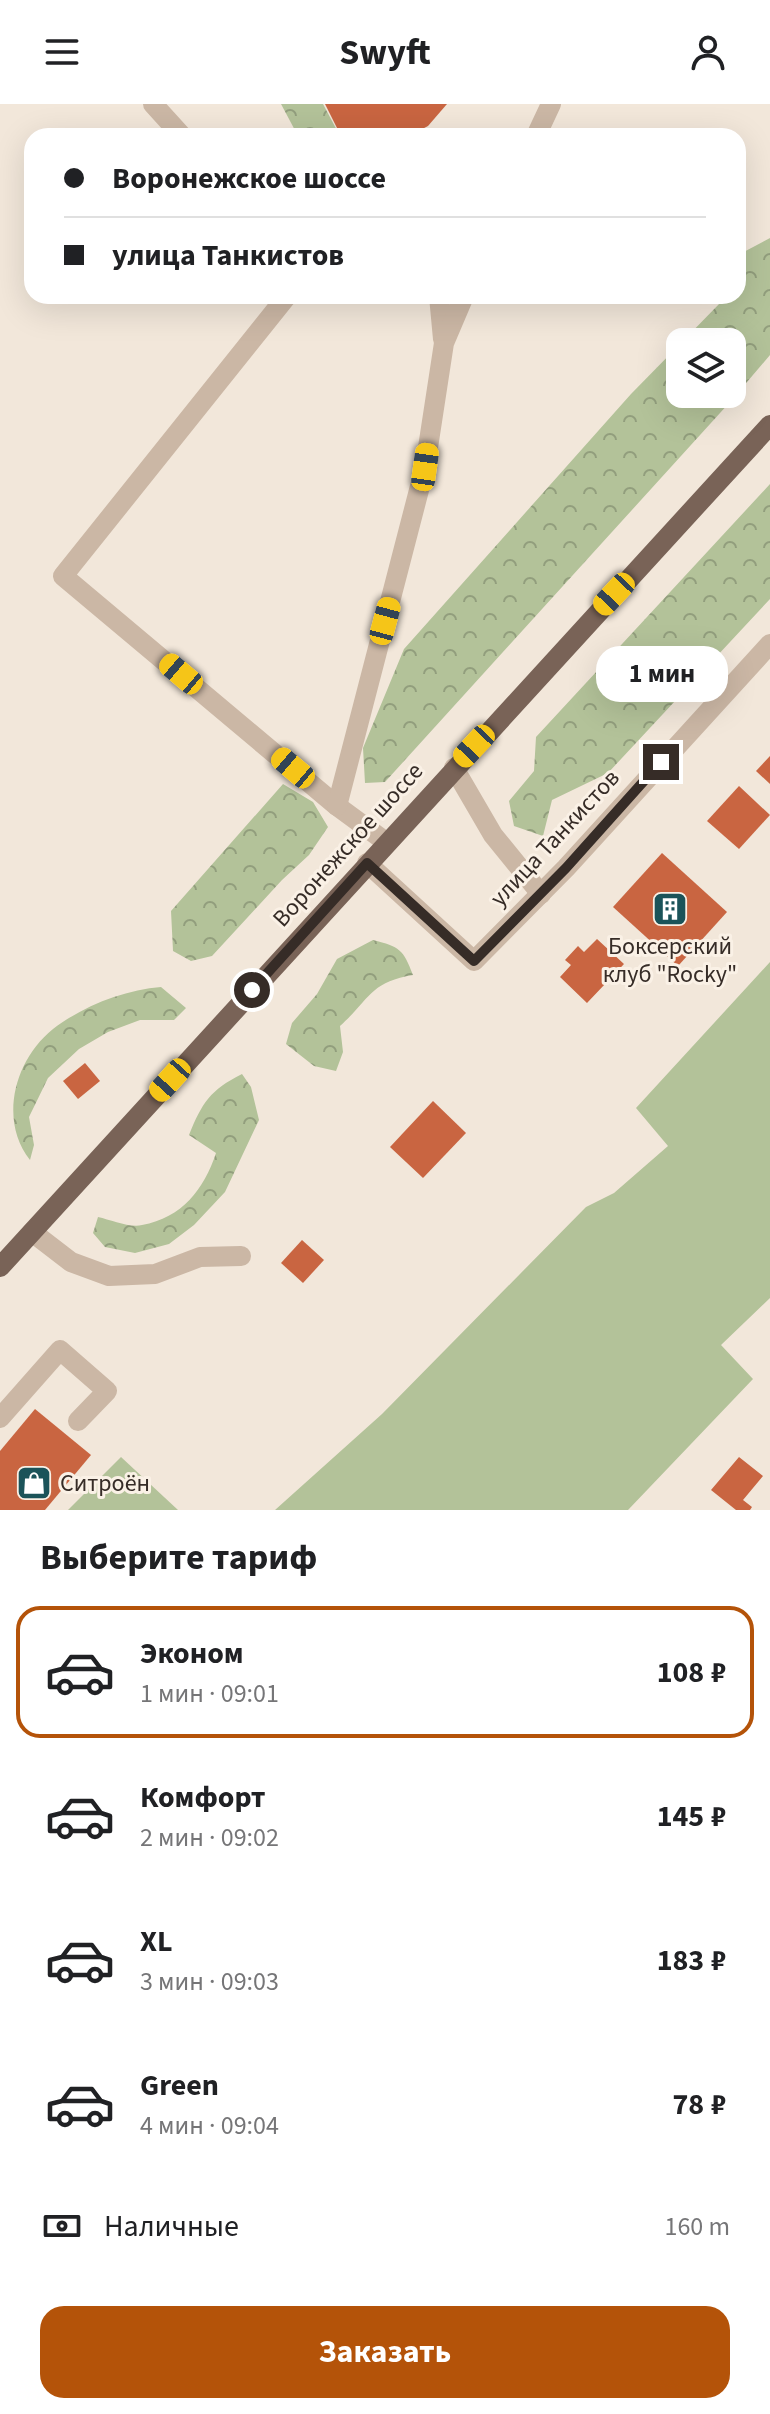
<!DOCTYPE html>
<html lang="ru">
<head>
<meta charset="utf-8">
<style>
	body { margin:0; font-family:"Source Sans 3",sans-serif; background:#f2f2f2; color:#202124; height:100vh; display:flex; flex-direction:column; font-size:30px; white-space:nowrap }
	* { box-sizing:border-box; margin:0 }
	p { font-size:26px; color:#757577 }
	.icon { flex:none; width:44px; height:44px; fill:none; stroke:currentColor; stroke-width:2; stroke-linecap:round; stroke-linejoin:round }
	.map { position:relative; height:1406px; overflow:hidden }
	.side { display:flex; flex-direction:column; background:#fff; flex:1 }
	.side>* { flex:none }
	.top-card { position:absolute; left:24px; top:24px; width:722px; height:176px; border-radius:24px; box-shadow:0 8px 32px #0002; display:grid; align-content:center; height:176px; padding:0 40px; background:#fff }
	.tools { position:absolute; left:666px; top:224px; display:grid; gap:16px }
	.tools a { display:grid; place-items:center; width:80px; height:80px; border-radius:16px; background:#fff; box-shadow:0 8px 32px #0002; font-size:40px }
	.end { position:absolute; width:36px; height:36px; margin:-18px; border:10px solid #362c27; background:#fff; box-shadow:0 0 0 4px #fff }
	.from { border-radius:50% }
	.bubble { position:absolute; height:56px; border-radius:24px; background:#fff; box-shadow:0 8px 32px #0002; font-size:26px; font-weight:700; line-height:56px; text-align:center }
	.car { position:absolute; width:24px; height:48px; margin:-24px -12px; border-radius:10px; box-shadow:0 0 6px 2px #0007; background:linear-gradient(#f5c518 24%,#345 0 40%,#f5c518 0 76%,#345 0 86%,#f5c518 0) }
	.top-card b { display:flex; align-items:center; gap:28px; height:76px; font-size:30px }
	.top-card b+b { border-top:2px solid #e0e0e0 }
	.top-card i { width:20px; height:20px; background:#202124 }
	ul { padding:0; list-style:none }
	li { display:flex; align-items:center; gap:24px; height:132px; margin:0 16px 12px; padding:0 24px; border:4px solid transparent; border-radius:24px }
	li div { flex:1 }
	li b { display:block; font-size:30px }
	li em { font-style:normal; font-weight:700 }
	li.active { border-color:#b45309 }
	li>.icon { width:72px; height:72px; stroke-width:1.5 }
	h2 { padding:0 40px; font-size:36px; line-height:96px }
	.pay { display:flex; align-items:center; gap:20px; height:88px; padding:0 40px; font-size:30px }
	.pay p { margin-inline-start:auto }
	.primary-button { display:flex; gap:16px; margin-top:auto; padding:16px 40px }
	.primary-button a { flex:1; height:92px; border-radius:24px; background:#b45309; color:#fff; font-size:32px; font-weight:700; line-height:92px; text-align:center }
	header { display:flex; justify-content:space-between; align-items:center; height:104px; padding:0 40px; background:#fff; font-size:36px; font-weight:700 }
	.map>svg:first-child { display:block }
	.green { fill:#b3c299 }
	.forest { fill:url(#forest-crowns) }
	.building { fill:#c96541 }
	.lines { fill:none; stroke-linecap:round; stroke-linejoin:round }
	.minor { stroke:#cbb7a5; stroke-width:20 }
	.major { stroke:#796357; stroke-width:20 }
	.route { stroke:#362c27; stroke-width:10 }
	.labels { text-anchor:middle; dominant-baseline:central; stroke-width:6; stroke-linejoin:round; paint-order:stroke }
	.street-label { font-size:24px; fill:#362c27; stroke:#faf1e6 }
	.poi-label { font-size:24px; fill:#362c27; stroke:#faf1e6 }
</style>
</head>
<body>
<header><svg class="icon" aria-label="menu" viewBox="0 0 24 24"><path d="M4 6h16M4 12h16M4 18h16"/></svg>Swyft<svg class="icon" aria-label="person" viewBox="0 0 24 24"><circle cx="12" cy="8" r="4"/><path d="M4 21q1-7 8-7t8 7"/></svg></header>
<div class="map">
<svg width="770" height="1406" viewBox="0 0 770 1406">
	<defs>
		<pattern id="forest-crowns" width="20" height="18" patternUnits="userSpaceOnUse" patternTransform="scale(2)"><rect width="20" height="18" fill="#b3c299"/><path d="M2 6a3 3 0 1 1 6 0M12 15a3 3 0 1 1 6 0" fill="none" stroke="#929e7d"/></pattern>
	</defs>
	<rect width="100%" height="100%" fill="#f2e7da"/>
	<g class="green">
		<polygon points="770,858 770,1194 721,1241 753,1275 628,1406 275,1406 382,1310 586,1103 614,1089 668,1042 636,1004"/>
		<polygon points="121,1353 178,1406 68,1406"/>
	</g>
	<g class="forest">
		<polygon points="281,0 323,0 340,32 298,32"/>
		<polygon points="770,134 770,251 730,298 385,678 365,679 363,644 404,545 631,290 680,240 680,290 732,290 732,238 682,238 720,199 722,192 738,192 738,151"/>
		<polygon points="770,380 770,495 608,669 552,696 543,732 514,722 509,697 534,667 536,633"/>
		<polygon points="283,680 313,698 328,723 309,751 282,776 212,852 191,857 173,847 171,807"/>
		<path d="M373,836C400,843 403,845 413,871C370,878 370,895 340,922L343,948L336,967L314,962L286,940L292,919L317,890L337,855Z"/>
		<path d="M161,883L186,904L174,916H140L108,928L79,945L48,974L29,1013L34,1041L30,1056C0,1019 12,958 53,925C83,902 124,886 161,883Z"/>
		<path d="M242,970L251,983L259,1016L225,1088L194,1121L169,1140L135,1149L105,1143L93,1129L98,1113C111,1116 130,1124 142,1121C182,1114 204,1085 216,1049L189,1031C202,999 210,986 242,970Z"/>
	</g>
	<g class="building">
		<polygon points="325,0 447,0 428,22 409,32 341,32"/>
		<polygon points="770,652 770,680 756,667"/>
		<polygon points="739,682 770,711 739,745 707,717"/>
		<polygon points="662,749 727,808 678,862 613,803"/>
		<polygon points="597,835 624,860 587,899 560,873 571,861 565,856 578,842 584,848"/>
		<polygon points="85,959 100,977 78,995 63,977"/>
		<polygon points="433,997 466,1029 423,1074 390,1043"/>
		<polygon points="302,1136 324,1156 303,1179 281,1159"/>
		<polygon points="35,1305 91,1351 45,1406 0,1406 0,1347"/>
		<polygon points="739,1353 763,1372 743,1396 752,1403 750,1406 736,1406 711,1386"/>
	</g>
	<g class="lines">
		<g class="minor">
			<polyline points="153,0 182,32"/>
			<polyline points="536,32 551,0"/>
			<polyline points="287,192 63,472 337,702 386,738"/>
			<polyline points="439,192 443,235"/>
			<polyline points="454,664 493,731 541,790"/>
			<polyline points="337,702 425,363 444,239 464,192"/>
			<polyline points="367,759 474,857 566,764 770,540"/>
			<polyline points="32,1128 71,1158 109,1172 155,1170 200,1153 241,1152"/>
			<polyline points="0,1314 60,1246 107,1287 78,1317"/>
		</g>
		<polyline class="major" points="0,1163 770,321"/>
	</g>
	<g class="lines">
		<polyline class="route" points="252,886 367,759 474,857 566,764 661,658"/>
	</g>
	<defs>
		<g id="building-square" transform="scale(1.8)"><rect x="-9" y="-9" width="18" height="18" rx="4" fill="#1b5359" stroke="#faf1e6"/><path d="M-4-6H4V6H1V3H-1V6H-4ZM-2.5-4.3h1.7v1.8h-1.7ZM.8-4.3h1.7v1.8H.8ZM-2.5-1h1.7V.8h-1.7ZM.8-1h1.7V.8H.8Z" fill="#fff"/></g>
		<g id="shop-square" transform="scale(1.8)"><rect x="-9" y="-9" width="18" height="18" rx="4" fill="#1b5359" stroke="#faf1e6"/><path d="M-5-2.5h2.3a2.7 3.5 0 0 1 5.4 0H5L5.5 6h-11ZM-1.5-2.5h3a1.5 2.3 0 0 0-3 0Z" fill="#fff"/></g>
	</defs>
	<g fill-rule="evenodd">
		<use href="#building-square" x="670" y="805"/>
		<use href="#shop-square" x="34" y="1379"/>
	</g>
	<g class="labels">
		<g class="street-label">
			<text transform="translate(555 734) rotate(-47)">улица Танкистов</text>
			<text transform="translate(348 741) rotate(-48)">Воронежское шоссе</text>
		</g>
		<g class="poi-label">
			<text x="670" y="842">Боксерский<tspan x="670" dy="28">клуб "Rocky"</tspan></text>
			<text x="60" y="1379" text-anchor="start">Ситроён</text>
		</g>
	</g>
</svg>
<div class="tools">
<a><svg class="icon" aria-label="layers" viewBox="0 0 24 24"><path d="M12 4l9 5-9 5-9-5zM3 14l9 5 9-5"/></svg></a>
</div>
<i class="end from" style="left:252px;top:886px"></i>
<i class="end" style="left:661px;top:658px"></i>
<div class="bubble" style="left:596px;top:542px;width:132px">1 мин</div>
<i class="car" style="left:425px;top:363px;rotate:8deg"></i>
<i class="car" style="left:614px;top:490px;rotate:223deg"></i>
<i class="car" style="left:385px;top:517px;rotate:15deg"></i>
<i class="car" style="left:181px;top:570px;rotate:310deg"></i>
<i class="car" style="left:474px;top:642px;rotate:223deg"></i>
<i class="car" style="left:293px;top:664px;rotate:310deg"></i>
<i class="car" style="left:170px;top:976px;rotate:222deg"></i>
<div class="top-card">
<b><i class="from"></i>Воронежское шоссе</b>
<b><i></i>улица Танкистов</b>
</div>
</div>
<section class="side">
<h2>Выберите тариф</h2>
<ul>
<li class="active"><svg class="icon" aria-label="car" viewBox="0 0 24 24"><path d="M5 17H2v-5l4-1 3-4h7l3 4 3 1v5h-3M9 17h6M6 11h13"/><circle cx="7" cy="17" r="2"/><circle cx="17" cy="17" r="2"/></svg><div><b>Эконом</b><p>1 мин · 09:01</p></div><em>108 ₽</em></li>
<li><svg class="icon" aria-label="car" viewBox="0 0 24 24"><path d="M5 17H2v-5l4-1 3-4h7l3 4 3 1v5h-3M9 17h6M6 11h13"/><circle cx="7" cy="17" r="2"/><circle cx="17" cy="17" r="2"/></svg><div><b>Комфорт</b><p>2 мин · 09:02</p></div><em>145 ₽</em></li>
<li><svg class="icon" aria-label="car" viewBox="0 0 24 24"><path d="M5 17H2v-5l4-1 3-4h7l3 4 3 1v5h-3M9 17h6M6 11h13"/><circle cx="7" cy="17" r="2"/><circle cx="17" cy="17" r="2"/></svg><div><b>XL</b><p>3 мин · 09:03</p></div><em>183 ₽</em></li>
<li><svg class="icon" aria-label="car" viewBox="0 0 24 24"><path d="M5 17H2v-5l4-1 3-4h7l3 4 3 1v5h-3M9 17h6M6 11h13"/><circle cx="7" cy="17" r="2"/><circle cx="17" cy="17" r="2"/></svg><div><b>Green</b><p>4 мин · 09:04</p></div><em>78 ₽</em></li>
</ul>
<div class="pay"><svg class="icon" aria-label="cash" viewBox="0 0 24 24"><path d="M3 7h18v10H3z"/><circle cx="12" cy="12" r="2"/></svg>Наличные<p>160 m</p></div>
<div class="primary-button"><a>Заказать</a></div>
</section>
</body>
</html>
